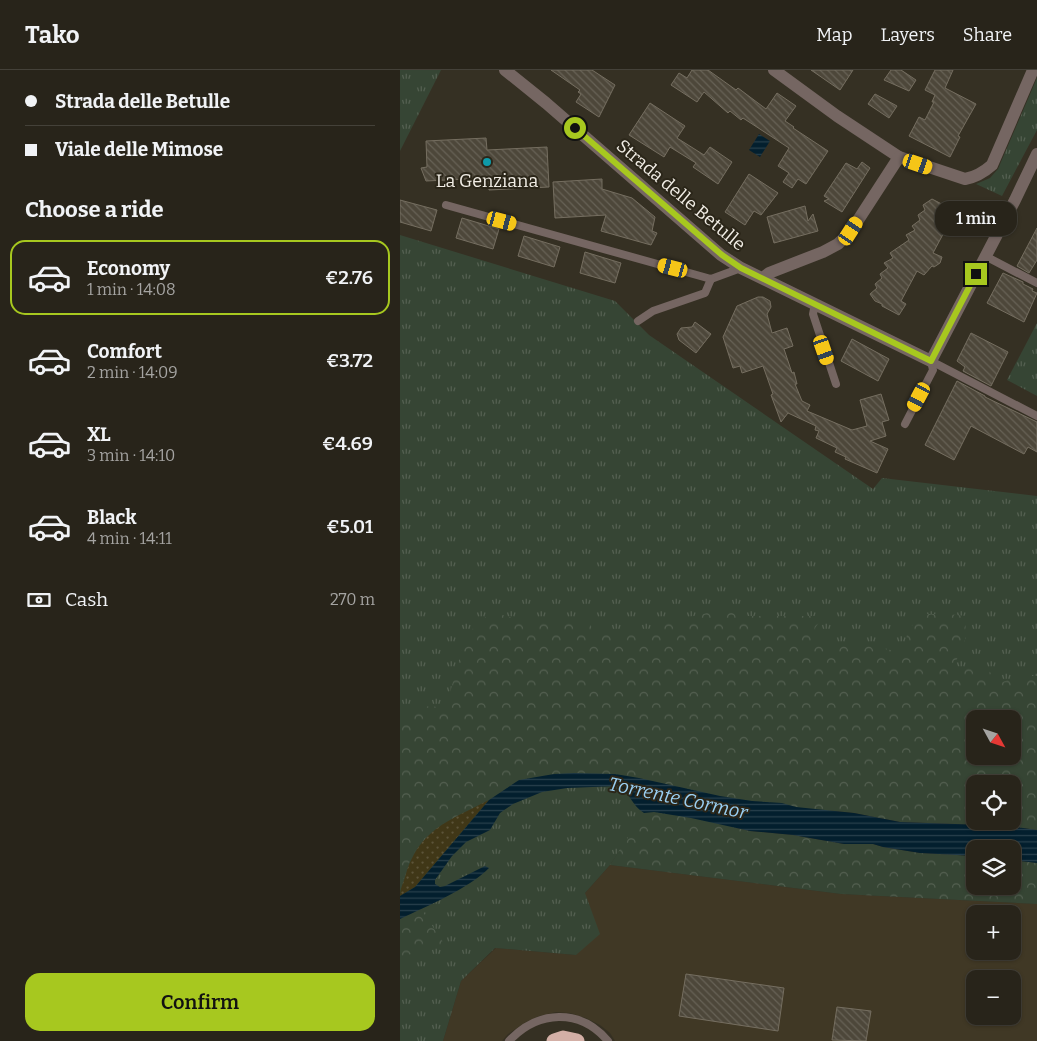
<!DOCTYPE html>
<html lang="en">
<head>
<meta charset="utf-8">
<style>
	body { margin:0; font-family:Bitter,serif; background:#302c23; color:#f1f3f6; height:100vh; display:flex; flex-direction:column; font-size:19px; white-space:nowrap }
	* { box-sizing:border-box; margin:0 }
	p { font-size:16px; color:#a5a4a2 }
	.icon { flex:none; width:28px; height:28px; fill:none; stroke:currentColor; stroke-width:2; stroke-linecap:round; stroke-linejoin:round }
	.map { position:relative; flex:1; overflow:hidden }
	.panel { display:flex; flex-direction:column; background:#28241a; width:400px }
	.panel>* { flex:none }
	.banner { display:grid; align-content:center; height:110px; padding:0 25px; background:#28241a }
	.needle { width:32px; rotate:130deg }
	.controls { position:absolute; left:566px; top:640px; display:grid; gap:10px }
	.controls a { display:grid; place-items:center; width:55px; height:55px; border-radius:10px; background:#28241a; box-shadow:0 1px 4px #0004,0 0 0 1px #444139; font-size:25px }
	.end { position:absolute; width:22px; height:22px; margin:-11px; border:6px solid #a7c81f; background:#111; box-shadow:0 0 0 2px #111 }
	.from { border-radius:50% }
	.bubble { position:absolute; height:35px; border-radius:15px; background:#28241a; box-shadow:0 1px 4px #0004,0 0 0 1px #444139; font-size:16px; font-weight:600; line-height:35px; text-align:center }
	.car { position:absolute; width:15px; height:30px; margin:-15px -8px; border-radius:6px; box-shadow:0 0 4px 1px #0007; background:linear-gradient(#f5c518 24%,#345 0 40%,#f5c518 0 76%,#345 0 86%,#f5c518 0) }
	.banner b { display:flex; align-items:center; gap:18px; height:48px; font-size:19px }
	.banner b+b { border-top:1px solid #444139 }
	.banner i { width:12px; height:12px; background:#f1f3f6 }
	ul { padding:0; list-style:none }
	li { display:flex; align-items:center; gap:15px; height:75px; margin:0 10px 8px; padding:0 15px; border:2px solid transparent; border-radius:15px }
	li div { flex:1 }
	li b { display:block; font-size:19px }
	li em { font-style:normal; font-weight:600 }
	li.selected { border-color:#a7c81f }
	li>.icon { width:45px; height:45px; stroke-width:1.5 }
	h2 { padding:0 25px; font-size:22px; line-height:60px }
	.pay { display:flex; align-items:center; gap:12px; height:55px; padding:0 25px; font-size:19px }
	.pay p { margin-inline-start:auto }
	.action { display:flex; gap:10px; margin-top:auto; padding:10px 25px }
	.action a { flex:1; height:58px; border-radius:15px; background:#a7c81f; color:#111; font-size:20px; font-weight:600; line-height:58px; text-align:center }
	header { display:flex; align-items:center; gap:30px; box-sizing:border-box; height:70px; padding:0 25px; background:#28241a; border-bottom:1px solid #444139 }
	header strong { font-size:24px }
	nav { display:flex; gap:28px; margin-inline-start:auto; font-size:18px }
	main { display:flex; flex:1; min-height:0 }
	.map>svg:first-child { display:block }
	.built { fill:#403825; fill-rule:evenodd }
	.grass { fill:url(#grass-tufts); fill-rule:evenodd }
	.forest { fill:url(#forest-crowns); fill-rule:evenodd }
	.sand { fill:url(#sand-dots) }
	.water { fill:url(#water-rules) }
	.building { fill:url(#building-back-hatch); stroke:#756e60 }
	.lines { fill:none; stroke-linecap:round; stroke-linejoin:round }
	.lane { stroke:#756662; stroke-width:8 }
	.street { stroke:#756662; stroke-width:12 }
	.highway { stroke:#d3afa6; stroke-width:15 }
	.route { stroke:#a7c81f; stroke-width:6 }
	.culture-dot { fill:#0f9aa8; stroke:#2b2619; stroke-width:2 }
	.labels { text-anchor:middle; dominant-baseline:central; stroke-width:4; stroke-linejoin:round; paint-order:stroke }
	.poi-label { font-size:18px; fill:#f1ede5; stroke:#2b2619 }
	.street-label { font-size:18px; fill:#f1ede5; stroke:#2b2619 }
	.water-label { font-size:19px; font-style:italic; fill:#99cff2; stroke:#2b2619 }
</style>
</head>
<body>
<header>
<strong>Tako</strong>
<nav><a>Map</a><a>Layers</a><a>Share</a></nav>
</header>
<main>
<section class="panel">
<div class="banner">
<b><i class="from"></i>Strada delle Betulle</b>
<b><i></i>Viale delle Mimose</b>
</div>
<h2>Choose a ride</h2>
<ul>
<li class="selected"><svg class="icon" aria-label="car" viewBox="0 0 24 24"><path d="M5 17H2v-5l4-1 3-4h7l3 4 3 1v5h-3M9 17h6M6 11h13"/><circle cx="7" cy="17" r="2"/><circle cx="17" cy="17" r="2"/></svg><div><b>Economy</b><p>1 min · 14:08</p></div><em>€2.76</em></li>
<li><svg class="icon" aria-label="car" viewBox="0 0 24 24"><path d="M5 17H2v-5l4-1 3-4h7l3 4 3 1v5h-3M9 17h6M6 11h13"/><circle cx="7" cy="17" r="2"/><circle cx="17" cy="17" r="2"/></svg><div><b>Comfort</b><p>2 min · 14:09</p></div><em>€3.72</em></li>
<li><svg class="icon" aria-label="car" viewBox="0 0 24 24"><path d="M5 17H2v-5l4-1 3-4h7l3 4 3 1v5h-3M9 17h6M6 11h13"/><circle cx="7" cy="17" r="2"/><circle cx="17" cy="17" r="2"/></svg><div><b>XL</b><p>3 min · 14:10</p></div><em>€4.69</em></li>
<li><svg class="icon" aria-label="car" viewBox="0 0 24 24"><path d="M5 17H2v-5l4-1 3-4h7l3 4 3 1v5h-3M9 17h6M6 11h13"/><circle cx="7" cy="17" r="2"/><circle cx="17" cy="17" r="2"/></svg><div><b>Black</b><p>4 min · 14:11</p></div><em>€5.01</em></li>
</ul>
<div class="pay"><svg class="icon" aria-label="cash" viewBox="0 0 24 24"><path d="M3 7h18v10H3z"/><circle cx="12" cy="12" r="2"/></svg>Cash<p>270 m</p></div>
<div class="action"><a>Confirm</a></div>
</section>
<div class="map">
<svg width="637" height="971" viewBox="0 0 637 971">
	<defs>
		<pattern id="grass-tufts" width="24" height="20" patternUnits="userSpaceOnUse" patternTransform="scale(1.25)"><rect width="24" height="20" fill="#364534"/><path d="M3 7l-1-3M5 7V3M7 7l1-3M15 17l-1-3M17 17v-4M19 17l1-3" fill="none" stroke="#546051"/></pattern>
		<pattern id="forest-crowns" width="20" height="18" patternUnits="userSpaceOnUse" patternTransform="scale(1.25)"><rect width="20" height="18" fill="#364534"/><path d="M2 6a3 3 0 1 1 6 0M12 15a3 3 0 1 1 6 0" fill="none" stroke="#546051"/></pattern>
		<pattern id="sand-dots" width="8" height="8" patternUnits="userSpaceOnUse" patternTransform="scale(1.25)"><rect width="8" height="8" fill="#403717"/><path d="M2 2h.1M6 6h.1" fill="none" stroke="#5c5439" stroke-width="1.8" stroke-linecap="round"/></pattern>
		<pattern id="water-rules" width="6" height="5" patternUnits="userSpaceOnUse" patternTransform="scale(1.25)"><rect width="6" height="5" fill="#031f2e"/><path d="M0 2.5h6" fill="none" stroke="#28404c"/></pattern>
		<pattern id="building-back-hatch" width="6" height="6" patternUnits="userSpaceOnUse" patternTransform="scale(1.25)"><rect width="6" height="6" fill="#4d473a"/><path d="M-1 5l2 2M0 0l6 6M5-1l2 2" fill="none" stroke="#676256"/></pattern>
	</defs>
	<rect width="100%" height="100%" fill="#353023"/>
	<path class="built" d="M210,795L441,824L637,834V971H215L210,963L200,955L186,948L170,943L156,942L139,946L126,952L108,964L102,971H43L61,911L96,878L176,885L185,823ZM575,844H612V881H575ZM575,909H612V946H575Z"/>
	<g class="grass">
		<polygon points="0,0 41,0 0,81"/>
		<polygon points="637,8 637,60 602,126 576,114 590,108 598,99"/>
		<path d="M0,165L215,231L249,265L473,419L482,408L637,426V758L612,751V714H575L221,779L210,795L185,823L200,864L176,885L95,878L61,911L43,971H0ZM575,649H612V686H575Z"/>
		<polygon points="637,253 637,326 607,310"/>
	</g>
	<g class="forest">
		<path d="M324,539L340,546H424L415,558L421,576C457,569 470,575 504,584L507,564L519,544H547L566,546L565,570L554,596L589,601L599,613L621,606H637V760L610,756L500,752L454,743L396,737L382,733L352,731L320,726L239,708L215,704H154L119,710L89,730L30,762L17,777L8,795L0,820V654L13,636L46,637L66,565L91,542L129,552L190,553L194,565L243,561L273,551ZM575,649H612V686H575ZM575,714H612V751H575Z"/>
		<polygon points="254,742 291,748 350,761 393,765 444,774 473,774 483,777 520,783 575,786 575,816 612,816 613,790 637,793 637,834 441,824 210,795 244,743"/>
		<polygon points="21,839 45,875 0,887 0,849"/>
	</g>
	<path class="sand" d="M89,730L15,817L0,826C0,819 3,814 5,807C18,760 48,751 89,730Z"/>
	<g class="water">
		<polygon points="359,64 370,71 360,87 349,80"/>
		<path d="M174,703L215,704L239,708L320,726L352,731L382,733L396,737L454,743L500,752L610,756L637,760V793L613,790L612,779H575V786L520,783L483,777L473,774H444L393,765L350,761L291,748L254,742L244,743C232,736 230,722 218,716L167,718L142,722L113,734L100,743L90,760L66,772L52,786L35,810V814L40,817L45,816L85,796L89,798C68,819 27,836 0,849V826L15,817L89,730L119,710L154,704Z"/>
	</g>
	<g class="building">
		<polygon points="151,0 192,0 215,15 199,47 176,32 181,24 178,22 180,20"/>
		<polygon points="292,0 308,0 336,20 338,18 366,39 377,23 396,36 385,51 394,57 393,58 428,81 406,114 398,109 392,118 383,112 389,103 378,96 389,78 343,48 341,50 330,41 328,43 304,22 297,32 271,15 279,3 287,8"/>
		<polygon points="411,0 453,0 440,20"/>
		<polygon points="491,0 501,0 516,10 509,21 484,10"/>
		<polygon points="535,0 553,0 545,18 576,34 558,66 560,67 550,87 509,66 519,47 525,50 534,32 532,32 535,25 525,20"/>
		<polygon points="475,24 497,36 489,48 468,34"/>
		<polygon points="250,33 285,56 277,68 304,85 310,77 332,92 318,114 293,97 296,93 270,77 264,87 229,65"/>
		<polygon points="86,68 87,80 147,77 149,117 89,120 88,108 26,111 21,98 27,97 26,71"/>
		<polygon points="462,92 470,98 442,142 424,131 429,129 424,126 446,93 457,99"/>
		<polygon points="349,104 378,123 361,145 354,141 345,155 325,142"/>
		<polygon points="202,109 202,119 232,128 255,147 252,161 257,163 251,175 201,161 206,145 155,148 153,112"/>
		<polygon points="532,129 559,143 560,147 556,157 549,153 533,183 542,187 540,193 534,197 532,196 524,205 517,201 501,231 506,234 499,245 482,236 482,234 475,231 470,224 477,218 475,214 482,208 480,204 488,198 484,193 493,188 490,183 509,170 506,165 515,160 512,156 520,150 518,145 525,140 523,135"/>
		<polygon points="0,130 37,140 31,161 0,152"/>
		<polygon points="405,136 408,151 413,144 418,161 374,173 367,147"/>
		<polygon points="62,148 99,159 93,179 56,168"/>
		<polygon points="637,158 637,190 629,203 617,196"/>
		<polygon points="124,166 160,177 154,197 118,186"/>
		<polygon points="185,182 221,193 215,213 180,203"/>
		<polygon points="603,203 623,212 623,214 633,219 632,221 637,223 624,252 587,233"/>
		<polygon points="358,227 363,227 370,231 371,237 367,244 372,263 387,258 393,276 384,279 392,303 394,302 397,314 395,314 402,331 410,335 407,341 452,360 467,356 460,330 481,324 489,350 482,352 486,366 470,371 488,379 477,403 445,389 446,387 435,382 437,378 416,368 419,361 415,360 416,356 388,343 381,352 371,325 373,324 363,296 342,303 340,296 333,298 323,267 337,236"/>
		<polygon points="295,252 311,264 296,283 279,270 277,264 281,258 292,257"/>
		<polygon points="571,263 608,282 591,316 563,301 565,297 557,291"/>
		<polygon points="452,269 489,289 478,311 441,291"/>
		<polygon points="557,311 585,326 585,327 637,352 637,382 628,377 624,384 571,356 554,390 525,375"/>
		<polygon points="286,904 384,918 378,961 279,946"/>
		<polygon points="437,937 471,941 466,971 432,970"/>
	</g>
	<g class="lines">
		<g class="lane">
			<polyline points="46,135 311,209 341,198"/>
			<polyline points="585,186 637,213"/>
			<polyline points="415,234 413,244 436,314"/>
			<polyline points="238,251 253,241 305,223 311,209"/>
			<polyline points="531,291 637,346"/>
			<polyline points="505,354 533,300 531,291"/>
			<path d="M109,971C138,940 180,938 208,971"/>
		</g>
		<g class="street">
			<polyline points="105,0 146,33 321,185 341,198 531,291 615,130 637,84"/>
			<path d="M374,0L437,46L499,87L565,109C576,107 583,103 592,95L633,0"/>
			<polyline points="363,208 369,203 423,182 438,174 451,161 499,87"/>
		</g>
		<polyline class="highway" points="154,971 163,968 177,971"/>
	</g>
	<g class="lines">
		<polyline class="route" points="175,58 322,185 341,198 531,291 576,204"/>
	</g>
	<circle class="culture-dot" cx="87" cy="92" r="5"/>
	<g class="labels">
		<g class="poi-label">
			<text x="87" y="111">La Genziana</text>
		</g>
		<g class="street-label">
			<text transform="translate(281 125) rotate(40)">Strada delle Betulle</text>
		</g>
		<g class="water-label">
			<text transform="translate(278 728) rotate(12)">Torrente Cormor</text>
		</g>
	</g>
</svg>
<div class="controls">
<a><svg class="needle" viewBox="-14 -14 28 28"><path d="M0-13l5 13h-10z" fill="#e53935"/><path d="M0 13l5-13h-10z" fill="#a5a4a2"/></svg></a>
<a><svg class="icon" aria-label="locate" viewBox="0 0 24 24"><circle cx="12" cy="12" r="6"/><path d="M12 2v4M12 18v4M2 12h4M18 12h4"/></svg></a>
<a><svg class="icon" aria-label="layers" viewBox="0 0 24 24"><path d="M12 4l9 5-9 5-9-5zM3 14l9 5 9-5"/></svg></a>
<a>+</a>
<a>−</a>
</div>
<i class="end from" style="left:175px;top:58px"></i>
<i class="end" style="left:576px;top:204px"></i>
<div class="bubble" style="left:535px;top:131px;width:82px">1 min</div>
<i class="car" style="left:518px;top:94px;rotate:109deg"></i>
<i class="car" style="left:102px;top:151px;rotate:105deg"></i>
<i class="car" style="left:451px;top:161px;rotate:33deg"></i>
<i class="car" style="left:273px;top:198px;rotate:285deg"></i>
<i class="car" style="left:424px;top:280px;rotate:161deg"></i>
<i class="car" style="left:519px;top:327px;rotate:208deg"></i>
</div>
</main>
</body>
</html>
